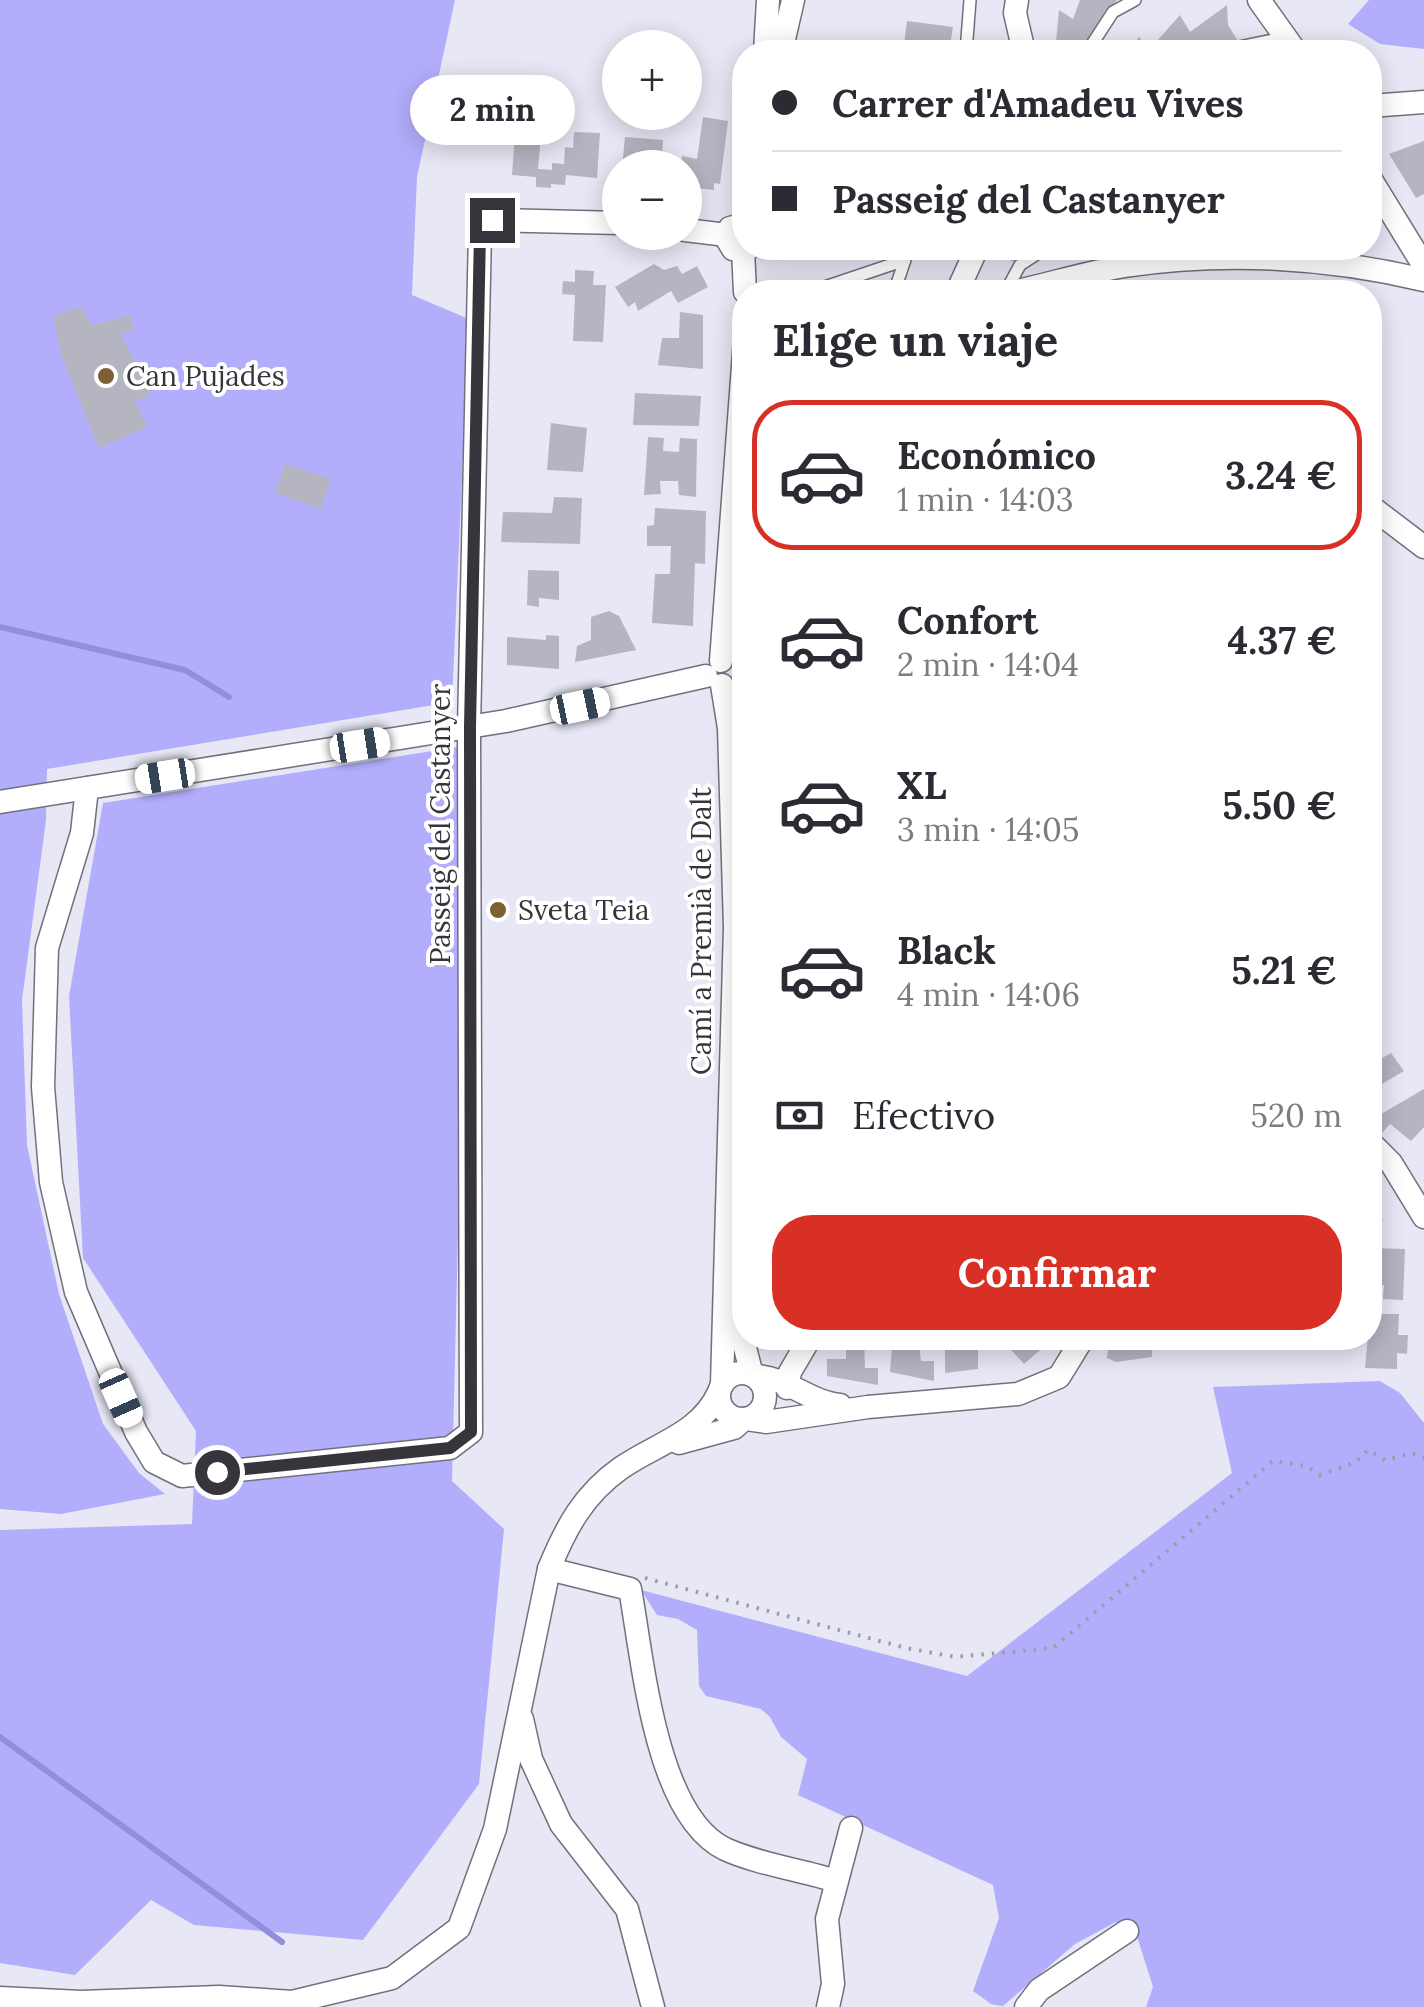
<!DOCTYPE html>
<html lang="es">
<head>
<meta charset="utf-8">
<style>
	body { margin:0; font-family:Lora,serif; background:#f2f2f3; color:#2b2b33; height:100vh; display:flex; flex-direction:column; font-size:38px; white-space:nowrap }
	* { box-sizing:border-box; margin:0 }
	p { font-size:32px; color:#7c7c81 }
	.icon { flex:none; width:55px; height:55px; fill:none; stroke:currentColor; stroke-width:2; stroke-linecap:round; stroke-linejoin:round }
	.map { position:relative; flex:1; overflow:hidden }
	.side { position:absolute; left:732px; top:280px; width:650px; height:1070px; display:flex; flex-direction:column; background:#fff; border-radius:40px; box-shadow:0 5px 25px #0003 }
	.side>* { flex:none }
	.banner { position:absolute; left:732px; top:40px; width:650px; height:220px; border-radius:40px; box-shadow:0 5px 25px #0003; display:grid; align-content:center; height:220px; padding:0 40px; background:#fff }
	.buttons { position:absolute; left:602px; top:30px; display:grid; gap:20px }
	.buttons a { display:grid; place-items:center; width:100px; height:100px; border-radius:50%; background:#fff; box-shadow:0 5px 25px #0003; font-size:50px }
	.end { position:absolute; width:45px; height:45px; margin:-22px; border:12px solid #35353b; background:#fff; box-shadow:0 0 0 5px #fff }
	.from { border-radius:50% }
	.bubble { position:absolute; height:70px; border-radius:35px; background:#fff; box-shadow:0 5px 25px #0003; font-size:32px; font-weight:700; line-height:70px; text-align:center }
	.car { position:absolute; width:30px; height:60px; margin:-30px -15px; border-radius:12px; box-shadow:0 0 8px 2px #0007; background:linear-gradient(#fff 24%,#345 0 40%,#fff 0 76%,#345 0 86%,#fff 0) }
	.banner b { display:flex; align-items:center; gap:35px; height:95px; font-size:38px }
	.banner b+b { border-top:2px solid #e1e1e2 }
	.banner i { width:25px; height:25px; background:#2b2b33 }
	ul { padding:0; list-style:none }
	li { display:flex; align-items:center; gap:30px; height:150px; margin:0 20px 15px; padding:0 20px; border:5px solid transparent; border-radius:40px }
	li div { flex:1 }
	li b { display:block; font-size:38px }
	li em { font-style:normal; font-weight:700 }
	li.selected { border-color:#d93025 }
	li>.icon { width:90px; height:90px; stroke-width:1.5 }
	h2 { padding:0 40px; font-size:45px; line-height:120px }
	.pay { display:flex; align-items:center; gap:25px; height:110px; padding:0 40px; font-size:38px }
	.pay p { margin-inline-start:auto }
	.button { display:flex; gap:20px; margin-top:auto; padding:20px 40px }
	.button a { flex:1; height:115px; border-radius:40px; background:#d93025; color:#fff; font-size:40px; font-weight:700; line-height:115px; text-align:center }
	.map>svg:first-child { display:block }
	.green { fill:#b3aefc }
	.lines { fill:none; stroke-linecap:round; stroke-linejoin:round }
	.stream { stroke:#938dde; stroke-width:6 }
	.building { fill:#b5b5c2 }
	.lane-casing { stroke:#71717d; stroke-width:14 }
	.street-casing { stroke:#71717d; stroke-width:25 }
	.path { stroke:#9c9ca6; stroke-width:4; stroke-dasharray:2.5 8; stroke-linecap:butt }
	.lane { stroke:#fff; stroke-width:11 }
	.street { stroke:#fff; stroke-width:22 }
	.route { stroke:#35353b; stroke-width:12 }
	.poi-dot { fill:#7d6034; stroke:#fff; stroke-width:4 }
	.labels { text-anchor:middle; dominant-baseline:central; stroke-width:8; stroke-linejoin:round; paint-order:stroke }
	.poi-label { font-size:28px; fill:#35353b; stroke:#fff; text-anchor:start }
	.street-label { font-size:28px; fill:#35353b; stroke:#fff }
</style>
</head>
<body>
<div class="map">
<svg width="1424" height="2007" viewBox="0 0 1424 2007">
	<rect width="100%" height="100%" fill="#e7e7f5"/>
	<g class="green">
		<polygon points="0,0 455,0 417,177 412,295 469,319 452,702 47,769 46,820 22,1000 27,1145 59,1294 103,1424 139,1473 165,1494 61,1514 0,1509"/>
		<polygon points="1369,0 1424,0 1424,49 1380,44 1348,24"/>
		<polygon points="470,745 452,1481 504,1529 479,1784 363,1940 194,1925 151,1900 75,1975 0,1963 0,1530 192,1524 196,1431 83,1258 69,996 103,803"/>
		<polygon points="1380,1381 1400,1393 1424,1423 1424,2007 1146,2007 1153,1987 1135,1930 1116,1922 1075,1944 1003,2006 991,2004 973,1991 999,1918 993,1885 798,1795 807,1759 781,1737 770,1717 761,1709 706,1696 699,1686 697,1630 678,1619 657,1615 641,1590 967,1676 1232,1473 1213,1387"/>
	</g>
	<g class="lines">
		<g class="stream">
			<polyline points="0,627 185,670 229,697"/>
			<polyline points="0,1737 282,1942"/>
		</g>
	</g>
	<g class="building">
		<polygon points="1080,0 1117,0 1079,52 1055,52 1059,10 1073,19"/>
		<polygon points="1227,5 1228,25 1238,41 1189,52 1128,52 1139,37 1149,50 1180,15 1190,32"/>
		<polygon points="907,21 953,27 949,52 903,52"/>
		<polygon points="703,117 728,121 720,184 714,183 714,190 685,187 685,168 681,168 682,156 697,159"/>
		<polygon points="574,132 600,133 597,178 566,175 565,185 551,184 551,188 536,187 536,177 512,175 515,133 541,135 538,169 552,170 552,163 564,164 565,147 573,148"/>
		<polygon points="625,137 663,140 662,159 672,168 622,168"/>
		<polygon points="1424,141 1424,194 1416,198 1389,154"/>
		<polygon points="1000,248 1033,248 1013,262 998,251"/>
		<polygon points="654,264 664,270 677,266 682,274 697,266 708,287 678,303 671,291 638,311 635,302 628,307 615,287"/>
		<polygon points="575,270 594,271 593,285 606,285 603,342 573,341 575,295 562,294 563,281 575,282"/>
		<polygon points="81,307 92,325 130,315 134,330 121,334 151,395 135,401 147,427 99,448 62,357 53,315"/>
		<polygon points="680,312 703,315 703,369 658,365 662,338 679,338"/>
		<polygon points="635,393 701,396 699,426 633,425"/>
		<polygon points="551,423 587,428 583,472 547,470"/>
		<polygon points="648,437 664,438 663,451 679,452 680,438 697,439 696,497 679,495 678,481 660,481 661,494 644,495"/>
		<polygon points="285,464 331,479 321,509 275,493"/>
		<polygon points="554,497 582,498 580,544 501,542 503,512 552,513"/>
		<polygon points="655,508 706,511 705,564 695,563 693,626 652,623 655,574 670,574 671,546 647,546 647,526 654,525"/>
		<polygon points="528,570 559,571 559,600 539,598 539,607 527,605"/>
		<polygon points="609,611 619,616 636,650 575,662 577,646 591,640 591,617"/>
		<polygon points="546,635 559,636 559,669 507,665 507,637 546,640"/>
		<polygon points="1391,1053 1404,1071 1370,1091 1370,1065"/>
		<polygon points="1424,1089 1424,1127 1411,1141 1390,1124 1382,1133 1370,1123 1370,1110 1376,1117"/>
		<polygon points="1370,1190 1383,1220 1370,1225"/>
		<polygon points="1370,1248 1405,1249 1403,1300 1383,1299 1384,1285 1370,1285"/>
		<polygon points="1370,1314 1399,1314 1398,1335 1408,1335 1407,1354 1397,1353 1397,1369 1365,1368"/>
		<polygon points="846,1338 864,1338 865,1368 878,1368 878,1385 827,1376 827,1359 846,1359"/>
		<polygon points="898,1338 918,1338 921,1361 934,1361 934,1381 890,1372 892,1346 899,1346"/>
		<polygon points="945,1338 978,1338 978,1369 945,1373"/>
		<polygon points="1009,1338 1054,1338 1024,1364 1004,1342"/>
		<polygon points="1109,1338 1153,1338 1152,1357 1116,1362 1107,1358"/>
		<polygon points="1239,1338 1270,1338 1270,1344 1239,1343"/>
	</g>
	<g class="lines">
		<g class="lane-casing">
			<g id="lane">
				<polyline points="966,52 970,0"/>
				<polyline points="1087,52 1113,12 1135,0"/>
				<polyline points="1214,52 1288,37"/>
				<polyline points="1006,291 1020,265 1046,248"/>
				<polyline points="810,292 905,260 894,292"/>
				<polyline points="730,718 745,734"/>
			</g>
		</g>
		<g class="street-casing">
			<g id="street">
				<polyline points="1017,0 1015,13 1024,52"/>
				<polyline points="1259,0 1296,52"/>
				<polyline points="765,52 768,0"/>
				<polyline points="781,52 793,0"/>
				<polyline points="1370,106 1424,102"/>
				<polyline points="1370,178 1424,266"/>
				<polyline points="745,224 730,228 727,239 733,249 749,248"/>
				<polyline points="685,230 727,235"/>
				<polyline points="743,250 745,292"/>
				<polyline points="957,292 977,248"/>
				<path d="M1013,292C1050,284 1088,272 1125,266C1224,251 1328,257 1424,280"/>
				<polyline points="1370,506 1424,547"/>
				<polyline points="721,661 745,339"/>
				<polyline points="87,788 82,833 47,948 43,1087 51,1182 76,1292 136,1432 154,1462 182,1476 450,1448 471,1432 469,727 480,232 492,220 620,223"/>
				<polyline points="0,802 506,721 706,676"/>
				<polyline points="1370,1142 1391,1163 1424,1217"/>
				<polyline points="733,1301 752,1375"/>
				<circle cx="742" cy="1396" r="23"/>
				<path d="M755,1376C784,1376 809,1402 840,1405"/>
				<polyline points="722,1385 735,927 729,728 722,685"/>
				<polyline points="787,1388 790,1372 810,1338"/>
				<polyline points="746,1419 766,1422 868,1407 1018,1394 1059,1377 1083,1338"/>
				<polyline points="679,1443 734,1428 744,1419"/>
				<path d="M549,1569L630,1589C643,1659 655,1815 725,1849C758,1864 801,1870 836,1881"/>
				<polyline points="522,1719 531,1759 561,1824 627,1909 653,2007"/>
				<path d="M0,1998L81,2002L219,1997L292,2002L392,1978L459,1928L495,1829L549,1569C566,1527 584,1494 621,1468C657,1443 700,1434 719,1392"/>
				<polyline points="828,2007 833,1984 827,1919 851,1828"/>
				<polyline points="1026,2007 1039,1990 1127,1931"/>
			</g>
		</g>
		<polyline class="path" points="645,1578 906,1648 955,1657 1053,1648 1273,1461 1306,1466 1320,1475 1356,1462 1368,1450 1385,1460 1411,1453 1424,1458"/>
		<use href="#lane" class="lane"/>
		<use href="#street" class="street"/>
	</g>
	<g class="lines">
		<polyline class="route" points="217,1472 450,1448 471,1432 470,727 480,232 492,220"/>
	</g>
	<g class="poi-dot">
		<circle cx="106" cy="376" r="10"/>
		<circle cx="498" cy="910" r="10"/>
	</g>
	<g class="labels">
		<g class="poi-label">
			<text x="126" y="376">Can Pujades</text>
			<text x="518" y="910">Sveta Teia</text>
		</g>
		<g class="street-label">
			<text transform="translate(440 824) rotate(-90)">Passeig del Castanyer</text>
			<text transform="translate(701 931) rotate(-90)">Camí a Premià de Dalt</text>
		</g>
	</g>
</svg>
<div class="buttons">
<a>+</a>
<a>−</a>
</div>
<i class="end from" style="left:217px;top:1472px"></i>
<i class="end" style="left:492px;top:220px"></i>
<div class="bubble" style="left:410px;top:75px;width:165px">2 min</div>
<i class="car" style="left:580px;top:706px;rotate:78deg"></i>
<i class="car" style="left:360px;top:745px;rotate:81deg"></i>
<i class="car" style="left:165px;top:776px;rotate:261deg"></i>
<i class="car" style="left:121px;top:1398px;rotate:156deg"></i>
<div class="banner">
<b><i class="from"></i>Carrer d'Amadeu Vives</b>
<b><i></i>Passeig del Castanyer</b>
</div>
<section class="side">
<h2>Elige un viaje</h2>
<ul>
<li class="selected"><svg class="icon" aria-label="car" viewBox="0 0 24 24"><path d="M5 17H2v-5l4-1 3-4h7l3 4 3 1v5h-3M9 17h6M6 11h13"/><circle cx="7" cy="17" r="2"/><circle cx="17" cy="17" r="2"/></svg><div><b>Económico</b><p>1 min · 14:03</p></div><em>3.24 €</em></li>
<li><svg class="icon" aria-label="car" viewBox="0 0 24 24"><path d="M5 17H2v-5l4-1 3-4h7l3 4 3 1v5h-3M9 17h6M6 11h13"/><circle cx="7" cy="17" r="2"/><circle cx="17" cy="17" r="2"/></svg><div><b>Confort</b><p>2 min · 14:04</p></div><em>4.37 €</em></li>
<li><svg class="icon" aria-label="car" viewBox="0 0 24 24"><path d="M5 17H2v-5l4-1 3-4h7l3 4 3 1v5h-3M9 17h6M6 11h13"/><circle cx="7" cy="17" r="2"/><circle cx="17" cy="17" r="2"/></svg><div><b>XL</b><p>3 min · 14:05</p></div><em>5.50 €</em></li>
<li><svg class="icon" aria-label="car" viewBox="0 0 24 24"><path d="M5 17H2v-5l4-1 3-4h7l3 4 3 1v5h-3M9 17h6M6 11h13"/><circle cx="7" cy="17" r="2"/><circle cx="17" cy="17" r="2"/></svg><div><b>Black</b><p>4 min · 14:06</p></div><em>5.21 €</em></li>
</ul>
<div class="pay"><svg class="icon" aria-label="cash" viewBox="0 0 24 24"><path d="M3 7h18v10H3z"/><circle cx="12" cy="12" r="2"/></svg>Efectivo<p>520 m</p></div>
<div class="button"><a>Confirmar</a></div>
</section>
</div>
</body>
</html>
